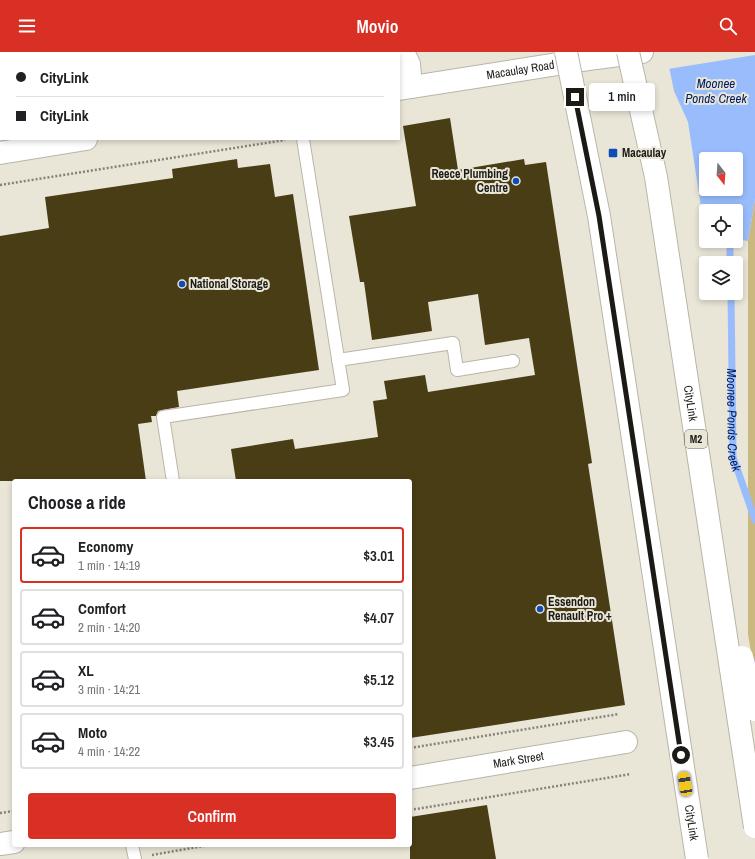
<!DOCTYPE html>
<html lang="en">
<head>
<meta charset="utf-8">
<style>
	body { margin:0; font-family:"Archivo Narrow",sans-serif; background:#f2f2f2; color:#202124; height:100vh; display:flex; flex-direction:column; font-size:15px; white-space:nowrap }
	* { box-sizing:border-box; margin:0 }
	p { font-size:13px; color:#757577 }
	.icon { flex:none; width:22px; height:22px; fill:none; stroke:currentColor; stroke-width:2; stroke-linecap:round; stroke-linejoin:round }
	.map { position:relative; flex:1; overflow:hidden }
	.panel { position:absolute; left:12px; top:427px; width:400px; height:368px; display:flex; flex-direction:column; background:#fff; border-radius:4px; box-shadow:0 2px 6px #0003 }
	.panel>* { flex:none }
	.guide { position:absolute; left:0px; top:0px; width:400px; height:88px; box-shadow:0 2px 6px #0003; display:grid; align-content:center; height:88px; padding:0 16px; background:#fff }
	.needle { width:26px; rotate:163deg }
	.buttons { position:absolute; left:699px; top:100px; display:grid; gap:8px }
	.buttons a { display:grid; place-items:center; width:44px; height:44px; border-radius:4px; background:#fff; box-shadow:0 2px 6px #0003; font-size:20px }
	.end { position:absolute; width:18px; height:18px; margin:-9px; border:5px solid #1b1a15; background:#fff; box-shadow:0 0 0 2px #fff }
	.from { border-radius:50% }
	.bubble { position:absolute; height:28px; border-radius:4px; background:#fff; box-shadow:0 2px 6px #0003; font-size:13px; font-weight:600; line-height:28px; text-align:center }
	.car { position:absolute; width:12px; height:24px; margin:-12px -6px; border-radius:5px; box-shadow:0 0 3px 1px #0007; background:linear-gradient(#f5c518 24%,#345 0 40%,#f5c518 0 76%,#345 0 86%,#f5c518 0) }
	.guide b { display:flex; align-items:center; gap:14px; height:38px; font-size:15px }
	.guide b+b { border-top:1px solid #e0e0e0 }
	.guide i { width:10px; height:10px; background:#202124 }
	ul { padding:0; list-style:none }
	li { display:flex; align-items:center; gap:12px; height:56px; margin:0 8px 6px; padding:0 8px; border:2px solid #e0e0e0; border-radius:4px }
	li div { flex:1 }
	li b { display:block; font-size:15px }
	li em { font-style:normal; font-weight:600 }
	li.selected { border-color:#d93025 }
	li>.icon { width:36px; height:36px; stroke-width:1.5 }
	h2 { padding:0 16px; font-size:18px; line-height:48px }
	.button { display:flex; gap:8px; margin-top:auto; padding:8px 16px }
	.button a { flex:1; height:46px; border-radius:4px; background:#d93025; color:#fff; font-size:16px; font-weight:600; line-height:46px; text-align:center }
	header { display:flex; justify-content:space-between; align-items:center; height:52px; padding:0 16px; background:#d93025; color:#fff; font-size:18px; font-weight:600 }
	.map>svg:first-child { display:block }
	.green { fill:#c9b87f }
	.water { fill:#99bdfc; fill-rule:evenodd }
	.pier { fill:#e9e5d7 }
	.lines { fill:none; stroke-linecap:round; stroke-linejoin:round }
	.stream { stroke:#99bdfc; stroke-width:7 }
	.building { fill:#493d15 }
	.service-casing { stroke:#b9b5a8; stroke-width:14 }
	.minor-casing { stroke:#b9b5a8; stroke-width:24 }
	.tertiary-casing { stroke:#b9b5a8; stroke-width:24 }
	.path { stroke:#858379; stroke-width:2.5; stroke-dasharray:2 2; stroke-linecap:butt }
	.service { stroke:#fff; stroke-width:12 }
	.minor { stroke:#fff; stroke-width:22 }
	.tertiary { stroke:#fff; stroke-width:22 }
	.motorway-bridge-casing { stroke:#b9b5a8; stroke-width:24; stroke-linecap:butt }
	.motorway-bridge { stroke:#fff; stroke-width:22 }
	.route { stroke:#1b1a15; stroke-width:5 }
	.poi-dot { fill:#104cb7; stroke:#e9e5d7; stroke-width:1.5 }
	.labels { text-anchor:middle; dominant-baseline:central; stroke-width:4; stroke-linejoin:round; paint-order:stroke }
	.shield { fill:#e9e5d7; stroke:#59574f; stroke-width:1 }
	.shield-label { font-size:11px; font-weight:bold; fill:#1b1a15 }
	.street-label { font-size:12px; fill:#1b1a15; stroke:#e9e5d7 }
	.poi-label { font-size:12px; font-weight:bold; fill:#1b1a15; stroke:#e9e5d7; text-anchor:start }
	.water-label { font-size:13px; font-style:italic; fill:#002167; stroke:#e9e5d7 }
</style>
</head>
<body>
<header><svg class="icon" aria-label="menu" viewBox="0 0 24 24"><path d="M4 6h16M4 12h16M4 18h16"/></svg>Movio<svg class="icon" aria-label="search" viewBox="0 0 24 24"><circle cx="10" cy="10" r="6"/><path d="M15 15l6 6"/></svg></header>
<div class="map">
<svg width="755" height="807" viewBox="0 0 755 807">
	<rect width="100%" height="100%" fill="#e9e5d7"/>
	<polygon class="green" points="755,147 755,624 748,582 748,189"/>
	<path class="water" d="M666,0H755V147L748,189L736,187V159H706L705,181L688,70L674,39ZM706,107H736V137H706Z"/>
	<polygon class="pier" points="664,0 755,0 755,3 668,17"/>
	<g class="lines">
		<g class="stream">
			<polyline points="730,189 730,211"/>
			<path id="s1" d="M731,241L733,405L755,468"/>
		</g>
	</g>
	<g class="building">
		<polygon points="450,66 458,118 524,107 525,113 546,110 592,411 588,412 625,653 410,686 410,429 236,429 231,397 293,387 295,397 378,385 373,349 387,347 384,329 425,323 428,340 535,323 529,286 485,293 478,242 428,250 432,279 372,288 364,230 360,230 349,164 416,154 403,74"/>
		<polygon points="237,107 238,116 270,112 275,145 293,142 319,318 177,339 179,355 162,358 158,359 156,364 151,364 152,370 138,372 146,429 0,429 0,184 49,176 45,145 173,126 172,117"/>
		<polygon points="487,753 496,807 410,807 410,765"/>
	</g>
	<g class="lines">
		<g class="service-casing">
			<g id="service">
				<polyline points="176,0 176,1"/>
				<polyline points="338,308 453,291 457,318 513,309"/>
				<polyline points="173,429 163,365 343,338 303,87"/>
				<polyline points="132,793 135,807"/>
			</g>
		</g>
		<g class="minor-casing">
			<g id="minor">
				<polyline points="403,0 409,12 411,35"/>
				<path id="s2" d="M410,726L626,690"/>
				<polyline points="0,792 14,790"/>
			</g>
		</g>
		<g class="tertiary-casing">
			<g id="tertiary">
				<path id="s3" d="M399,37L596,6L642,0"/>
				<polyline points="0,101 86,87"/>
			</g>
		</g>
		<g class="path">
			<polyline points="0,133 285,88"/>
			<polyline points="410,696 619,662"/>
			<polyline points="410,758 631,722"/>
			<polyline points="0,761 14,759"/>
			<polyline points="152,803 209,793"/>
		</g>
		<use href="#service" class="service"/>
		<use href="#minor" class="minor"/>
		<use href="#tertiary" class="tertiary"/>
		<g class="motorway-bridge-casing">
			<g id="motorway-bridge">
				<path id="s4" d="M566,0L599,164L697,807"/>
				<path id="s5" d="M628,0L656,125L755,775"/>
				<polyline points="742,605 755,658"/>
			</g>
		</g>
		<use href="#motorway-bridge" class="motorway-bridge"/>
	</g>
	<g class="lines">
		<polyline class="route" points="575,45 599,164 681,703"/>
	</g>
	<g class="poi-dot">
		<rect x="608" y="96" width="10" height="10" rx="2"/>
		<circle cx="516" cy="129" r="4"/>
		<circle cx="182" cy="232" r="4"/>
		<circle cx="540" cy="557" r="4"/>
	</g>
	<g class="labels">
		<rect class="shield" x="685" y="378" width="22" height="18" rx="3"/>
		<g class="shield-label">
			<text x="696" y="387">M2</text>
		</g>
		<g class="street-label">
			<text stroke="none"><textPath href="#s3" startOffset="123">Macaulay Road</textPath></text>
			<text stroke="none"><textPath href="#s5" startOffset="357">CityLink</textPath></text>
			<text stroke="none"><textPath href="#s2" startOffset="110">Mark Street</textPath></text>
			<text stroke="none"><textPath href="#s4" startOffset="781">CityLink</textPath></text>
		</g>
		<g class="poi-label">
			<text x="622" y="101">Macaulay</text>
			<text x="508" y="122" text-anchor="end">Reece Plumbing<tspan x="508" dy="14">Centre</tspan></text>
			<text x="190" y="232">National Storage</text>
			<text x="548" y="550">Essendon<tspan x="548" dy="14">Renault Pro +</tspan></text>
		</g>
		<g class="water-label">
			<text x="716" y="31">Moonee<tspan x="716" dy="15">Ponds Creek</tspan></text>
			<text stroke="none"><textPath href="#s1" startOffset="127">Moonee Ponds Creek</textPath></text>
		</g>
	</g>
</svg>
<div class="buttons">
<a><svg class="needle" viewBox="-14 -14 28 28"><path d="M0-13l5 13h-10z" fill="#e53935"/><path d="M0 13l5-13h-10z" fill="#757577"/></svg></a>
<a><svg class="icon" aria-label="locate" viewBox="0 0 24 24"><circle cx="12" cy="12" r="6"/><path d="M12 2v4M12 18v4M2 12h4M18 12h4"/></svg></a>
<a><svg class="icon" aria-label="layers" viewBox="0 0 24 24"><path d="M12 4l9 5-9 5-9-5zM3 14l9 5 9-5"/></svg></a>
</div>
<i class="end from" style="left:681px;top:703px"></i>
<i class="end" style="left:575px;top:45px"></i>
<div class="bubble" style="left:589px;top:31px;width:66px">1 min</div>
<i class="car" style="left:685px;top:732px;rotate:351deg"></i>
<div class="guide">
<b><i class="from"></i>CityLink</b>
<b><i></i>CityLink</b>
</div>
<section class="panel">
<h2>Choose a ride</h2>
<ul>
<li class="selected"><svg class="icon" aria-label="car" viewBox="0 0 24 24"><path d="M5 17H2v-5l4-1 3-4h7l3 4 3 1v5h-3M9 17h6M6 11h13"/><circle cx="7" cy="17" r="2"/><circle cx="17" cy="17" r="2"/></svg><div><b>Economy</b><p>1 min · 14:19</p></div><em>$3.01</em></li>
<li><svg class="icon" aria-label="car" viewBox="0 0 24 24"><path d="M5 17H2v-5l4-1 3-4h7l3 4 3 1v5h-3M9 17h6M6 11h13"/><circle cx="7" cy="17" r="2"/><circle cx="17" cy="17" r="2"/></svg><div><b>Comfort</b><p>2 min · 14:20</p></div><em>$4.07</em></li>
<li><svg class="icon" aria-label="car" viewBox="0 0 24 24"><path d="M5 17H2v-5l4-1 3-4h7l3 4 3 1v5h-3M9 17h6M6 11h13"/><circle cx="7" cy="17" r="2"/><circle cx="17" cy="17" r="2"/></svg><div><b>XL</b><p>3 min · 14:21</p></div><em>$5.12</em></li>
<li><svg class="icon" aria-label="car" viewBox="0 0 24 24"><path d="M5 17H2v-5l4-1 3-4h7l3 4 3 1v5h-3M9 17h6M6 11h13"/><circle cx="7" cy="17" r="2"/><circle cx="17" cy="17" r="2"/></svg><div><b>Moto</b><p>4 min · 14:22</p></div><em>$3.45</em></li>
</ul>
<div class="button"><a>Confirm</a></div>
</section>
</div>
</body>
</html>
